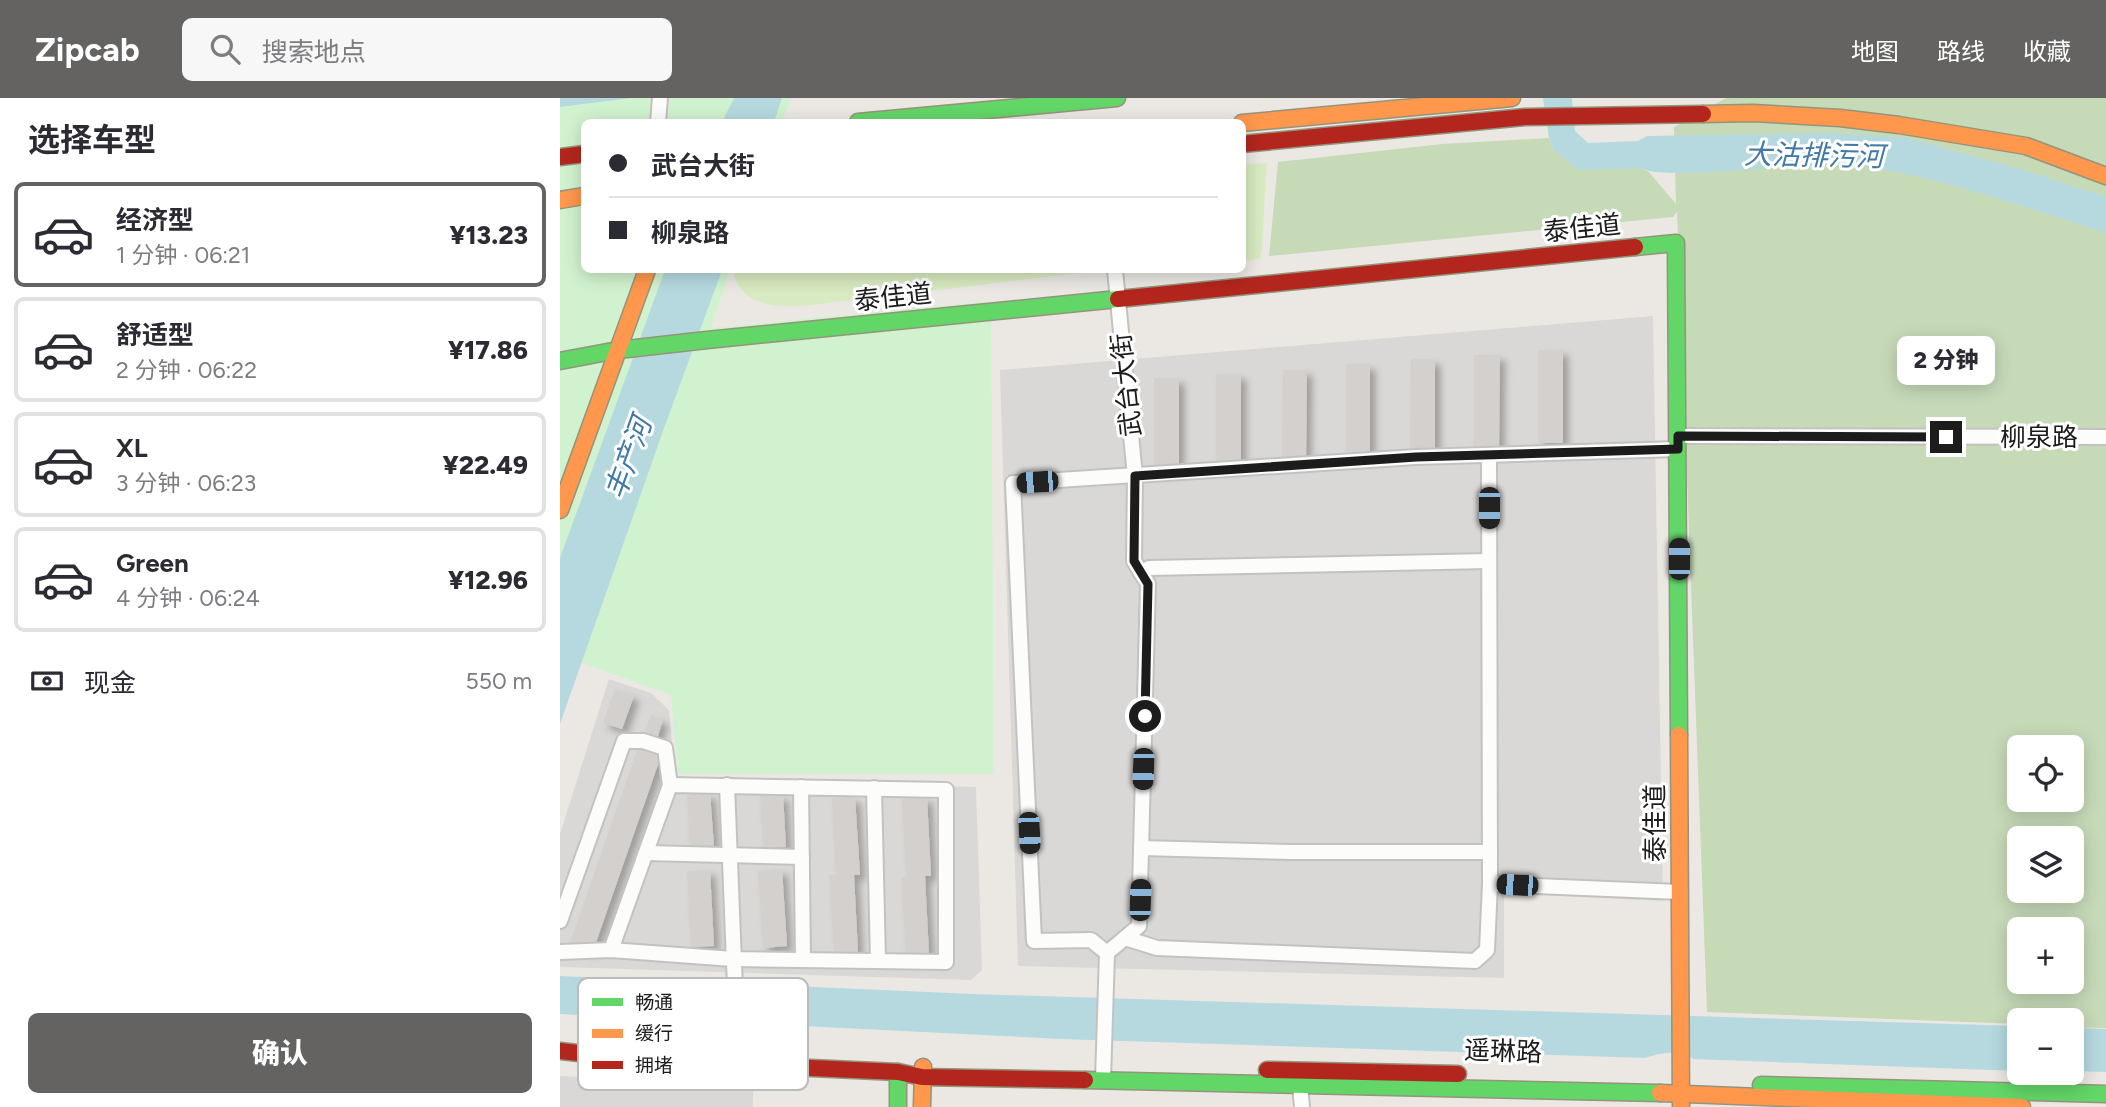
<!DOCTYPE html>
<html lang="zh">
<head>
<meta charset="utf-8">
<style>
	body { margin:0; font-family:Figtree,"Noto Sans SC",sans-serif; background:#f7f7f7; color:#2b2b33; height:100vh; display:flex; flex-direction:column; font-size:26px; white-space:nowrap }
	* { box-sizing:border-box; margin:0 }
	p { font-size:23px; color:#7c7c81 }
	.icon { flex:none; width:38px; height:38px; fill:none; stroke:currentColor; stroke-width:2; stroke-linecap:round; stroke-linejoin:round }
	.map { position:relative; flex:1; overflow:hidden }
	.details { display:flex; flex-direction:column; background:#fff; width:560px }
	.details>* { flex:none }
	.guide { position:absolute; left:21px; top:21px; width:665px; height:154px; border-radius:10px; box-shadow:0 4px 18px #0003; display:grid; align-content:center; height:154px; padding:0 28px; background:#fff }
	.fabs { position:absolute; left:1447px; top:637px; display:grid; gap:14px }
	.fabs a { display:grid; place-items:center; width:77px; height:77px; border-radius:10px; background:#fff; box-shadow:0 4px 18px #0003; font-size:35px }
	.end { position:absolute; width:32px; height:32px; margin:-16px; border:9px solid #1c1c1c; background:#fff; box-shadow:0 0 0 4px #fff }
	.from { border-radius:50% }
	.bubble { position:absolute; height:49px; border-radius:10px; background:#fff; box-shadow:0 4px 18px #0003; font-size:23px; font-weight:800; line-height:49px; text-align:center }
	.car { position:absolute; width:21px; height:42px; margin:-21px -10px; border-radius:9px; box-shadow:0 0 5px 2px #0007; background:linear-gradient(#222 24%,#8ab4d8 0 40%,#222 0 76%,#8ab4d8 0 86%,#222 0) }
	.guide b { display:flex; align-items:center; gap:24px; height:66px; font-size:26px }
	.guide b+b { border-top:2px solid #e1e1e2 }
	.guide i { width:18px; height:18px; background:#2b2b33 }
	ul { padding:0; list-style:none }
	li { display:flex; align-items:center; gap:21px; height:105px; margin:0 14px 10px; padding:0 14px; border:4px solid #e1e1e2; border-radius:10px }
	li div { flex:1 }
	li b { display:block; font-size:26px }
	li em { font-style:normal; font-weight:800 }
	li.current { border-color:#646362 }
	li>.icon { width:63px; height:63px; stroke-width:1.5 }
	h2 { padding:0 28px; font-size:32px; line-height:84px }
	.pay { display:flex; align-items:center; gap:18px; height:77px; padding:0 28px; font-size:26px }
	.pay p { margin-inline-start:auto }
	.action { display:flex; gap:14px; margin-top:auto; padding:14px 28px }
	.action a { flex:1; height:80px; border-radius:10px; background:#646362; color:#fff; font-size:28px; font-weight:800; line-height:80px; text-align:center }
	header { display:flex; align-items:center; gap:42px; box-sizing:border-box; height:98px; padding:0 35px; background:#646362; color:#fff }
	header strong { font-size:33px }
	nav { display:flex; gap:38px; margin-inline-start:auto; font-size:24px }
	.search { width:490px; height:63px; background:#f7f7f7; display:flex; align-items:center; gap:18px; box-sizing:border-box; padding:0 24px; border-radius:10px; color:#7c7c81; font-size:26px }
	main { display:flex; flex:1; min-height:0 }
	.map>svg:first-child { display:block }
	.residential { fill:#dad8d6 }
	.grass { fill:#d8eac1 }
	.forest { fill:#c6dab8; fill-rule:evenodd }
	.park { fill:#d1f2cf }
	.water { fill:#b6d9e0 }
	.building { fill:#d3d0cd; filter:url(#shadow) }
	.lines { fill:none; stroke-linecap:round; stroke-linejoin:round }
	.street-casing { stroke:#c3c2c0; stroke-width:18 }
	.fast-casing { stroke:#94947c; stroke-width:19 }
	.slow-casing { stroke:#94947c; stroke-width:19 }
	.jam-casing { stroke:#94947c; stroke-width:19 }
	.street { stroke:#fcfcfb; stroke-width:14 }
	.fast { stroke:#63d668; stroke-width:16 }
	.slow { stroke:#ff974d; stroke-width:16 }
	.jam { stroke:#b3261e; stroke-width:16 }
	.route { stroke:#1c1c1c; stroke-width:9 }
	.labels { text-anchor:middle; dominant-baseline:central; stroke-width:6; stroke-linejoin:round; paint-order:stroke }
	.street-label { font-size:26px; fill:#1c1c1c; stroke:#fff }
	.water-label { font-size:28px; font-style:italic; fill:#4279a7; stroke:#fff }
	.key { fill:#fff; stroke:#bbb; stroke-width:2 }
	.key-label { font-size:19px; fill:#1c1c1c }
</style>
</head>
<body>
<header>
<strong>Zipcab</strong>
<div class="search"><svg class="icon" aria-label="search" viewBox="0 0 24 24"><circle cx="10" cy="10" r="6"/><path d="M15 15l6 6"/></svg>搜索地点</div>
<nav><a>地图</a><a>路线</a><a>收藏</a></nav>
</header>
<main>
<section class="details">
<h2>选择车型</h2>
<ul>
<li class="current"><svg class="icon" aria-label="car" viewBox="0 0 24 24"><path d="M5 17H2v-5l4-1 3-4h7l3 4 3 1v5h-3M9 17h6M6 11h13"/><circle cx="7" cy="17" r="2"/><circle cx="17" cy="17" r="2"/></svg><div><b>经济型</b><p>1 分钟 · 06:21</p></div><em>¥13.23</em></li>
<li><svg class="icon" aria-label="car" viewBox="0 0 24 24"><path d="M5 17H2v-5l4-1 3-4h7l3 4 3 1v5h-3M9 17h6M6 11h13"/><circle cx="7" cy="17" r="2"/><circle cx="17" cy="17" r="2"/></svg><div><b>舒适型</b><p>2 分钟 · 06:22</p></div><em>¥17.86</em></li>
<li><svg class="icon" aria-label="car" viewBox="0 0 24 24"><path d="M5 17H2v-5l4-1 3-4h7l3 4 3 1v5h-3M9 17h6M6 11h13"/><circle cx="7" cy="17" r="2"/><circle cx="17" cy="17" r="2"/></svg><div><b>XL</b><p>3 分钟 · 06:23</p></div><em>¥22.49</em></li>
<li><svg class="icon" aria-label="car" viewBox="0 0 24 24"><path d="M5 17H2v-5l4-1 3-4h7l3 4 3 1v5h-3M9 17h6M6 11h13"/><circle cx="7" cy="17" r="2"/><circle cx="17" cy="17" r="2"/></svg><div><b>Green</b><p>4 分钟 · 06:24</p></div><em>¥12.96</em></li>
</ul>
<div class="pay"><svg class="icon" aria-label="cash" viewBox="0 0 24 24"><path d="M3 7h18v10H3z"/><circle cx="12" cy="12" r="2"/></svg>现金<p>550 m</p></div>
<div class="action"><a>确认</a></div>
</section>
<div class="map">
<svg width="1546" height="1009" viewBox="0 0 1546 1009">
	<defs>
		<filter id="shadow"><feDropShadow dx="5.5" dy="5.5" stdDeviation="3.5" flood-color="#0004"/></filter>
	</defs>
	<rect width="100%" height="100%" fill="#ebe8e4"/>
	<g class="residential">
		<polygon points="1093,218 1103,803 944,795 944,880 458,868 440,272"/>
		<polygon points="49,581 91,595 109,612 115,681 416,689 422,872 411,882 0,869 0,736"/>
		<polygon points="0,978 193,988 193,1009 0,1009"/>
	</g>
	<g class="grass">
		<polygon points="707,65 702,151 700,161 683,163 683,67"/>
		<path d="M180,172H545L244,208C217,209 183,209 174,177Z"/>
	</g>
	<path class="forest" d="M1166,0H1546V930L1512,929V922H1460L1459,926L1147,914L1117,114L1113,119L709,158L718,64L882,46L989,40L993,51L1052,70H1081L1089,74L1116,106L1114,29ZM1460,649H1512V702H1460ZM1460,740H1512V793H1460ZM1460,831H1512V884H1460Z"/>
	<polygon class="park" points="0,0 231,0 222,24 24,24 24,172 170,172 151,230 431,203 434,676 118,676 111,597 0,557"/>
	<g class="water">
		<polygon points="0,0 71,0 0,9"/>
		<polygon points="174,0 222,0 214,24 162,24"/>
		<path d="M983,0H1012L1015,33L1028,45L1078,43L1087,38L1275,35L1347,40L1466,73L1546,99V135C1468,110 1390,82 1309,69C1290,66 1270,68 1250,68C1216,67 1103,83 1081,70L1018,72L993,51L989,40Z"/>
		<polygon points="105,172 162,172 103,333 0,626 0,460"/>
		<path d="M0,878L413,896L1459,928V973L1133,961C1122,951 1099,955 1085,960L501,941L0,916Z"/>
		<polygon points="1512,930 1546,931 1546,974 1512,973"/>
	</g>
	<g class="building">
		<rect x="978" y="252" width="25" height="93"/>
		<polygon points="914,257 940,257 939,349 914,349"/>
		<polygon points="851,261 875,261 875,353 850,353"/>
		<rect x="786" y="266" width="24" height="92"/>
		<polygon points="723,272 747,272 746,363 722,363"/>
		<rect x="656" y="276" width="25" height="92"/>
		<rect x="594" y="280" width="25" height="92"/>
		<polygon points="55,591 74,598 62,631 43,625"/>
		<polygon points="91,617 103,622 96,644 83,639"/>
		<polygon points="79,647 102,655 33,853 10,845"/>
		<polygon points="150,695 154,749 130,750 127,697"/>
		<polygon points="223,697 226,749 203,750 200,698"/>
		<polygon points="295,699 300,777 294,777 298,854 274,855 269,777 276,777 272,700"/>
		<polygon points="367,699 371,778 365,778 369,856 346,857 341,779 346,779 342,701"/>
		<polygon points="222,771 227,848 203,850 198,773"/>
		<polygon points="150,772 154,848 131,849 127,773"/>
	</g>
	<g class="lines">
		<g class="street-casing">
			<g id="street">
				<polyline points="98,24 100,0"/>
				<polyline points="1118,338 1546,339"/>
				<polyline points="581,475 589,470 929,463"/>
				<polyline points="167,687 178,966"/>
				<polyline points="241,689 243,862"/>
				<polyline points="314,690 318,863"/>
				<polyline points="581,750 731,754 930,754"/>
				<polyline points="86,755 242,759"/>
				<polyline points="930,786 1120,794"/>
				<polyline points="0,823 64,643 83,643 105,650 110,687"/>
				<polyline points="565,840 597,850 915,863 927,852 930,786 929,357"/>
				<polyline points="0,854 51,852 173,861 386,864 386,692 110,687 51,852"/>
				<polyline points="547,855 531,842 474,843 453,385 856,359 1118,351"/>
				<polyline points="739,977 742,1009"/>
				<polyline points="543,982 547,855 579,828 588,486 574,463 575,378 555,172"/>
			</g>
		</g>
		<g class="fast-casing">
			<g id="fast">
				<polyline points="298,24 557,0"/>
				<polyline points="1075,149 1116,145 1119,637"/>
				<polyline points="0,263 58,252 147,242 558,201"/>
				<polyline points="338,974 338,1009"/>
				<polyline points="525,982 1100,995"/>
				<polyline points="1201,987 1546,996"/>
			</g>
		</g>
		<g class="slow-casing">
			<g id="slow">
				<polyline points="1143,16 1193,15 1280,20 1339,27 1466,48 1546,78"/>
				<polyline points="682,25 952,0"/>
				<polyline points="0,102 24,98"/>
				<polyline points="0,412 87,172"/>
				<polyline points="1119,637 1121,1009"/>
				<polyline points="1100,995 1462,1009"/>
				<polyline points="362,1009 363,969"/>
			</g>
		</g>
		<g class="jam-casing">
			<g id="jam">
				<polyline points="682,46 965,19 1143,16"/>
				<polyline points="0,59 24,56"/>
				<polyline points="558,201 1075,149"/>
				<polyline points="0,953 79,962 338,974 362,979 525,982"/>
				<polyline points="707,972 898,976"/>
			</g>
		</g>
		<use href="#street" class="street"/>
		<use href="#fast" class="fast"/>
		<use href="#slow" class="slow"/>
		<use href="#jam" class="jam"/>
	</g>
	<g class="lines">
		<polyline class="route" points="585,618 588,486 574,463 575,378 856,359 1118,351 1118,338 1386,339"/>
	</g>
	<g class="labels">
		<g class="street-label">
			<text transform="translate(1022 130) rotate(-6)">泰佳道</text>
			<text transform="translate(333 199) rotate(-6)">泰佳道</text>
			<text transform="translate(566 287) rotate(-96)">武台大街</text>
			<text x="1479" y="339">柳泉路</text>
			<text transform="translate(1095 725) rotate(-90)">泰佳道</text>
			<text transform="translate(943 953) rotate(2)">遥琳路</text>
		</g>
		<g class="water-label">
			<text transform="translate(1254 57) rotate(1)">大沽排污河</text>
			<text transform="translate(68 360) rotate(-70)">丰产河</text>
		</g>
	</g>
	<rect x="18" y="880" width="230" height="112" rx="10" class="key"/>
	<rect x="32" y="900" width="31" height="8" fill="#63d668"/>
	<rect x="32" y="931" width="31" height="9" fill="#ff974d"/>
	<rect x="32" y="963" width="31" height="8" fill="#b3261e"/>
	<g class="key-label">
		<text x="75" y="911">畅通</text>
		<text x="75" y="942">缓行</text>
		<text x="75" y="974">拥堵</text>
	</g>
</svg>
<div class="fabs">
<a><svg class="icon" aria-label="locate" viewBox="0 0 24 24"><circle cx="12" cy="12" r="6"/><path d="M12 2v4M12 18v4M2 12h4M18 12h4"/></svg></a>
<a><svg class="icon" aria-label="layers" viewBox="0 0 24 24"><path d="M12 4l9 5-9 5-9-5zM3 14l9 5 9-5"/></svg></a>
<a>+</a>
<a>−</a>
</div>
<i class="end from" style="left:585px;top:618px"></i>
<i class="end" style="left:1386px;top:339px"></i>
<div class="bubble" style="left:1337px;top:238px;width:98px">2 分钟</div>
<i class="car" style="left:477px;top:384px;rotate:266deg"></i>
<i class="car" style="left:929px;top:410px;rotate:180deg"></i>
<i class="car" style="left:1119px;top:461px;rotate:0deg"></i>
<i class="car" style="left:583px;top:671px;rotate:182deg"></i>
<i class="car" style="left:469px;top:735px;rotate:177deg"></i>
<i class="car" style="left:957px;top:787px;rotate:273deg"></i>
<i class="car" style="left:580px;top:802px;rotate:2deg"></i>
<div class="guide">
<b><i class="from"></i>武台大街</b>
<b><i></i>柳泉路</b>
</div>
</div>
</main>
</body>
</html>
